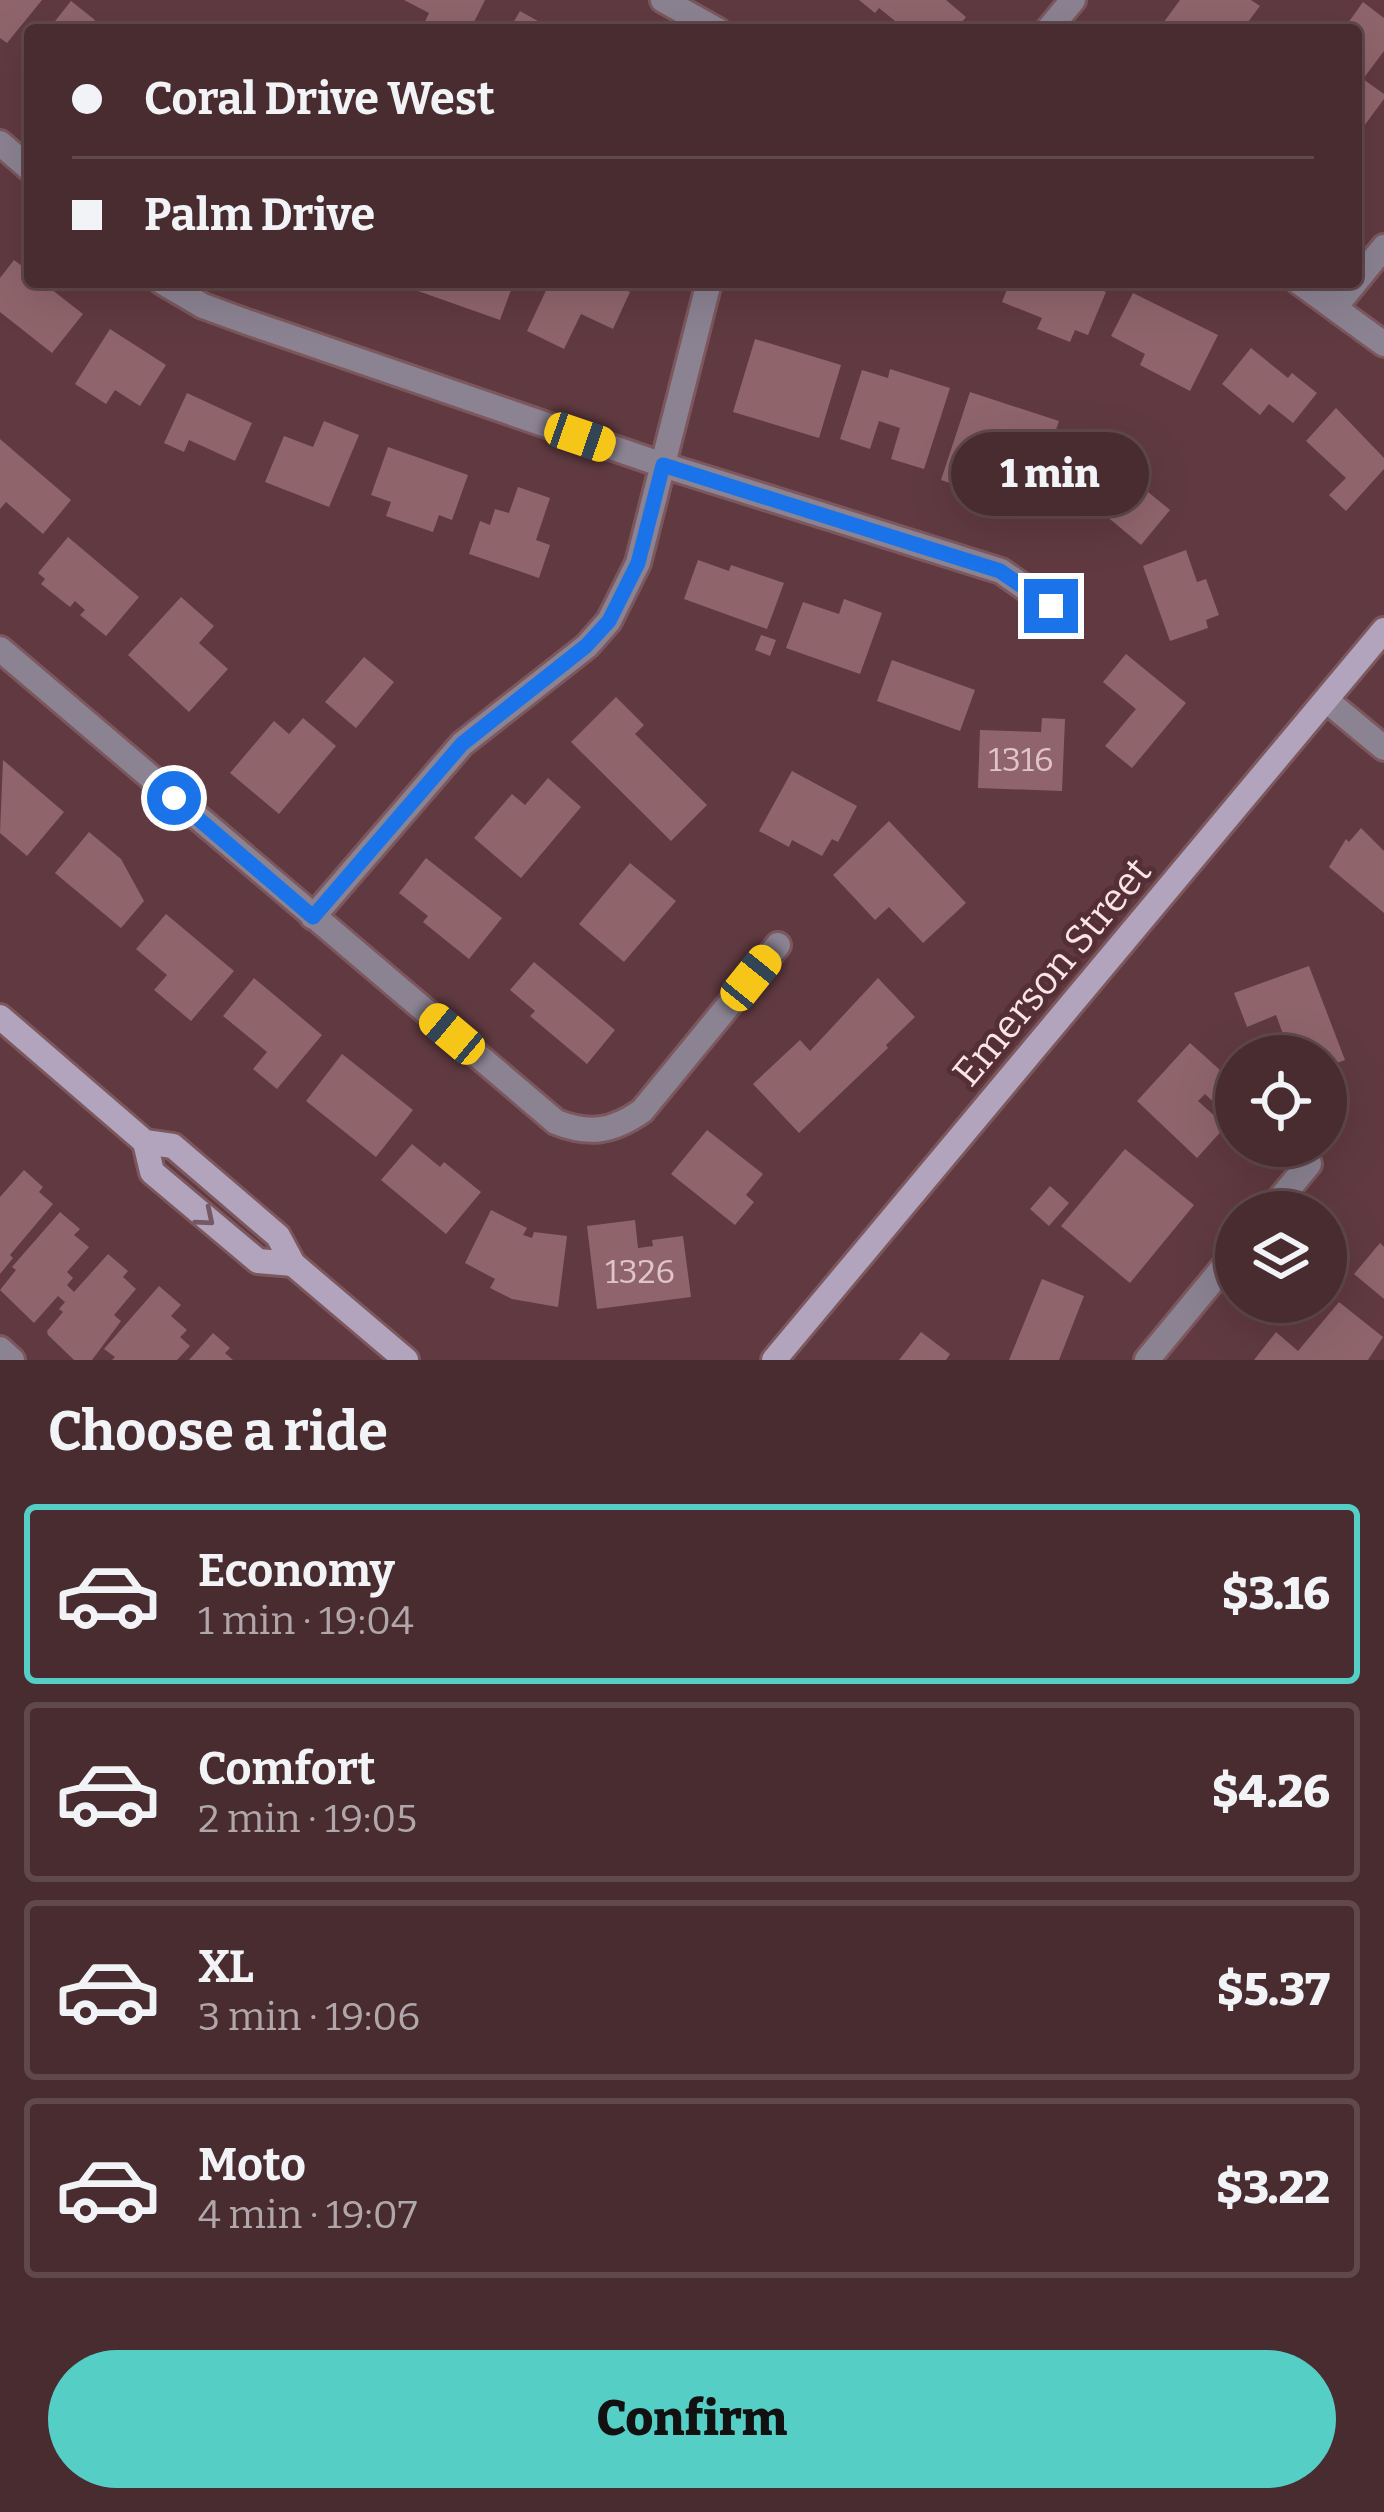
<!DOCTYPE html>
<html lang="en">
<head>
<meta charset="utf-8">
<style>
	body { margin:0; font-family:Bitter,serif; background:#52383c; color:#f1f3f6; height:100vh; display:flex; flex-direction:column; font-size:45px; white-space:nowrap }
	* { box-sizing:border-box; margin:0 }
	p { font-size:39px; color:#b1a7ab }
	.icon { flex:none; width:66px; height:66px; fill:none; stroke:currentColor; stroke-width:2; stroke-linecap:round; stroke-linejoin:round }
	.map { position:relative; height:1360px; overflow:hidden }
	.panel { display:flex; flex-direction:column; background:#482c30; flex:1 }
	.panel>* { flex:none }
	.banner { position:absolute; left:24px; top:24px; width:1338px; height:264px; border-radius:12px; box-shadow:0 12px 48px #0002,0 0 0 3px #60484c; display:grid; align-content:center; height:264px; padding:0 48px; background:#482c30 }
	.tools { position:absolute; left:1215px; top:1035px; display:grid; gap:24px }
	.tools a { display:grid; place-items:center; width:132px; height:132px; border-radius:50%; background:#482c30; box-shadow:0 12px 48px #0002,0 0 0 3px #60484c; font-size:60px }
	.end { position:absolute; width:54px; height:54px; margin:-27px; border:15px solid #1a73e8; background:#fff; box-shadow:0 0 0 6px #fff }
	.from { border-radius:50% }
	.bubble { position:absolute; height:84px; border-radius:42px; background:#482c30; box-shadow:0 12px 48px #0002,0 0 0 3px #60484c; font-size:39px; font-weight:800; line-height:84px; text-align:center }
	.car { position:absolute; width:36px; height:72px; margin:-36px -18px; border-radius:15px; box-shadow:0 0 9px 3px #0007; background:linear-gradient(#f5c518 24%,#345 0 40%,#f5c518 0 76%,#345 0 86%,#f5c518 0) }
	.banner b { display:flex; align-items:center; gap:42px; height:114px; font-size:45px }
	.banner b+b { border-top:3px solid #60484c }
	.banner i { width:30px; height:30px; background:#f1f3f6 }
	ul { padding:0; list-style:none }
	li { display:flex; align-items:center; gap:36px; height:180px; margin:0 24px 18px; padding:0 24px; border:6px solid #60484c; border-radius:12px }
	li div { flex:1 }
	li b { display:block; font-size:45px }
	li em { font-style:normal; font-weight:800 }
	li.selected { border-color:#55cec6 }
	li>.icon { width:108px; height:108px; stroke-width:1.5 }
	h2 { padding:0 48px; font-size:54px; line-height:144px }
	.action { display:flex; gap:24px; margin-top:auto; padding:24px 48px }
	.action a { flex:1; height:138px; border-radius:72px; background:#55cec6; color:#111; font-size:48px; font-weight:800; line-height:138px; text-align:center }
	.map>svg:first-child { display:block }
	.building { fill:#8f656b }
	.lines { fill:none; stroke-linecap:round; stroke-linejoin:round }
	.street-casing { stroke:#7c585e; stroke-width:30 }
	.secondary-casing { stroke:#7c585e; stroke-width:30 }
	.street { stroke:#8b8392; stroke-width:24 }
	.secondary { stroke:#b1a4bc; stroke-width:24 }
	.oneway { stroke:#755865 }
	.route { stroke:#1a73e8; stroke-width:15 }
	.labels { text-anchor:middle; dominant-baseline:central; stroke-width:10; stroke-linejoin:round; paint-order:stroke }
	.number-label { font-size:33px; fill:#e1c4c7 }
	.street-label { font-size:39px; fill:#fce3e6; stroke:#552f36 }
</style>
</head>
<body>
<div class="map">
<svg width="1384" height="1360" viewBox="0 0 1384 1360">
	<rect width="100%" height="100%" fill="#603a40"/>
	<g class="building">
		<polygon points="0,0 42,0 7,43 0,38"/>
		<polygon points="404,0 485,0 470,30 421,30 429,13"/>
		<polygon points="859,0 946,0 966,17 956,30 906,30 879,8 875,13"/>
		<polygon points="1180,0 1251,0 1260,6 1242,30 1158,30"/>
		<polygon points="71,1 95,20 87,30 48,30"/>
		<polygon points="1363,2 1384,18 1384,51 1363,79 1384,94 1384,99 1364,126 1356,120 1356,30 1343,30"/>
		<polygon points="520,11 554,30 509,30"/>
		<polygon points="14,260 30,272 30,282 42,282 83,314 52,353 0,312 0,278"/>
		<polygon points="421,282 514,282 500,320 418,291"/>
		<polygon points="550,282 609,282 630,292 613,329 581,314 564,349 527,331"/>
		<polygon points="1010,282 1081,282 1106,292 1088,335 1075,330 1070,342 1037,329 1042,318 1002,302"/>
		<polygon points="1133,293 1218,335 1190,391 1140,365 1145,354 1111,336"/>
		<polygon points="110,329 166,365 140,406 115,390 106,404 75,384"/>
		<polygon points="755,339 841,365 819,438 733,412"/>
		<polygon points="1251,348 1288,378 1292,373 1317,393 1293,423 1269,404 1260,415 1222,384"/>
		<polygon points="890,369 950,388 924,469 891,459 900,428 879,421 870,449 840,439 862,370 888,378"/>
		<polygon points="970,392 1059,421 1042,471 1001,458 988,496 941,480"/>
		<polygon points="187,393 252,423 235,461 189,440 184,452 164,443"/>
		<polygon points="1336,408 1384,458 1384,469 1346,511 1329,495 1346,478 1306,441"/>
		<polygon points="324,421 359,435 329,507 265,482 284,436 313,447"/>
		<polygon points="0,439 71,500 43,534 6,502 0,509"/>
		<polygon points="388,447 468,475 452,520 439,515 433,532 386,516 391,502 371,495"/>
		<polygon points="1103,455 1170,510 1141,545 1074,489"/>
		<polygon points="518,487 550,498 536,540 550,545 539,578 469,554 480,521 490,525 495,509 509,513"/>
		<polygon points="68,537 139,597 106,636 80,615 85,610 75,601 70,607 41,584 45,579 38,573"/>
		<polygon points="1186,550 1197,582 1206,579 1219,615 1206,620 1208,628 1170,641 1143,566"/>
		<polygon points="698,560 729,571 731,565 784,583 767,629 684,599"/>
		<polygon points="181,597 214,626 199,643 228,669 189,712 128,655"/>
		<polygon points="844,599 882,613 860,674 786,648 803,602 839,614"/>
		<polygon points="761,635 776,640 770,656 755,650"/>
		<polygon points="1126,654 1186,703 1132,768 1105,746 1136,709 1103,682"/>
		<polygon points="364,657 394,682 356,728 325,702"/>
		<polygon points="892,660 975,690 960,731 877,701"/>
		<polygon points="616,697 644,725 635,734 707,805 671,841 571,742"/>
		<polygon points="303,718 336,746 279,814 230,773 274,721 289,734"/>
		<polygon points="1042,718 1065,719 1062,791 978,788 980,730 1041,732"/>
		<polygon points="3,760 64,812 27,856 0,833"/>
		<polygon points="792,771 857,806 838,842 832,839 822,856 792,840 789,847 759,831"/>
		<polygon points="548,778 581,807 521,878 474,838 512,794 525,805"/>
		<polygon points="889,821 966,903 923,943 889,907 875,920 833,875"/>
		<polygon points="1361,828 1384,851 1384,913 1329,867 1346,839 1349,842"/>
		<polygon points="89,832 121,859 144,901 121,928 55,873"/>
		<polygon points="426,858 502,918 469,959 423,922 428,916 399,893"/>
		<polygon points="630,863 676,901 624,962 579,924"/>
		<polygon points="166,914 234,971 191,1021 154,990 167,975 136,949"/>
		<polygon points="534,962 615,1030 587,1064 530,1016 535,1011 510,990"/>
		<polygon points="1309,966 1345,1060 1326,1067 1326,1056 1291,1056 1276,1015 1247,1027 1234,993"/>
		<polygon points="254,978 322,1035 277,1089 253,1069 267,1052 223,1016"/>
		<polygon points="878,978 915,1017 886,1045 888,1048 799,1133 753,1084 800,1040 810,1051"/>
		<polygon points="1190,1043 1220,1070 1229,1060 1236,1066 1236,1097 1232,1102 1222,1110 1205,1094 1198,1101 1226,1126 1197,1158 1137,1101"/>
		<polygon points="342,1054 413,1110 376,1157 306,1101"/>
		<polygon points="707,1130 763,1174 746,1195 754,1202 735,1225 671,1174"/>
		<polygon points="412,1144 440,1167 444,1162 481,1192 446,1234 381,1180"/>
		<polygon points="1125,1149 1194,1205 1130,1283 1061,1226"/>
		<polygon points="24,1170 43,1187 39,1192 53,1204 10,1255 13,1258 0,1274 0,1197"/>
		<polygon points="1050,1186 1069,1203 1049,1226 1030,1209"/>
		<polygon points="491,1210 527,1228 523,1235 532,1238 534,1232 567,1236 558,1307 512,1299 490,1288 495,1279 465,1263"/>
		<polygon points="60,1212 80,1229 74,1235 89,1247 67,1272 73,1278 67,1285 74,1292 108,1254 128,1271 123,1277 136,1289 114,1315 121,1321 92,1360 74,1360 48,1335 47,1331 63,1312 59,1309 65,1302 58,1296 34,1323 0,1290 16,1270 12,1267"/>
		<polygon points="635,1220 638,1248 653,1246 652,1240 683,1236 691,1297 597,1309 587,1226"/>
		<polygon points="1380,1243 1384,1247 1384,1299 1354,1274"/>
		<polygon points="1042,1279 1084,1296 1059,1360 1009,1360"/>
		<polygon points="159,1286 181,1305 171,1316 187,1330 180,1337 190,1346 177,1360 112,1360 115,1357 104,1349"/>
		<polygon points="1339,1302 1383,1337 1368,1360 1254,1360 1276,1332 1298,1351"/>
		<polygon points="921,1332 950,1354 946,1360 899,1360"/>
		<polygon points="213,1333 230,1348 225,1353 233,1360 189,1360"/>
	</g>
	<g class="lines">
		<g class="street-casing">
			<g id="street">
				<polyline points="663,0 717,30"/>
				<polyline points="1048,30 1073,0"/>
				<polyline points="0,143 30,169"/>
				<polyline points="162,282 203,306 247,322 663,465 1001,571 1051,606"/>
				<polyline points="1299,282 1384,344"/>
				<polyline points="1336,306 1384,247"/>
				<path d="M0,649L556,1122C589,1135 612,1132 642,1111L778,945"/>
				<polyline points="1326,700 1384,748"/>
				<polyline points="313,917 462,744 587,646 609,621 638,563 709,282"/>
				<polyline points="1269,1212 1309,1164"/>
				<polyline points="0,1349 12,1360"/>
				<polyline points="1147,1360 1236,1252"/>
			</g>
		</g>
		<g class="secondary-casing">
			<g id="secondary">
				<polyline points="0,1017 145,1142 173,1146 278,1236 293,1264 406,1360"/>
				<polyline points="145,1142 152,1172 258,1261 293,1264"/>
				<polyline points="774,1360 1384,630"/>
			</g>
		</g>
		<use href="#street" class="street"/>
		<use href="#secondary" class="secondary"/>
	</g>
	<defs><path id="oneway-chevron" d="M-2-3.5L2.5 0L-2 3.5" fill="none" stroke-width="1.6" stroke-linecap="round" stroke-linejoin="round" transform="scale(3)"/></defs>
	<use class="oneway" href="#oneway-chevron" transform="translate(206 1218) rotate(40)"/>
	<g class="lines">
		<polyline class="route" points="174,798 313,917 462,744 586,646 609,621 638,563 663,465 1000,571 1051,606"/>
	</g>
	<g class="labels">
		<g class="number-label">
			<text x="1021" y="760">1316</text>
			<text x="640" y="1272">1326</text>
		</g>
		<g class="street-label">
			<text transform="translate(1052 972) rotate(-50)">Emerson Street</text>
		</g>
	</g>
</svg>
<div class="tools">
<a><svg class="icon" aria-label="locate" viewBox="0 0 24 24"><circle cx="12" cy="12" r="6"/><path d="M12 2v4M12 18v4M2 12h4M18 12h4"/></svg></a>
<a><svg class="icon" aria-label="layers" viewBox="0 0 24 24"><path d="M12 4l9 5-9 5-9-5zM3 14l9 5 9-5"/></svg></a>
</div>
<i class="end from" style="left:174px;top:798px"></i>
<i class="end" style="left:1051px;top:606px"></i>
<div class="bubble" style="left:951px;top:432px;width:198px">1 min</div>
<i class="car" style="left:580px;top:437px;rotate:109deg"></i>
<i class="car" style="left:751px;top:978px;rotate:39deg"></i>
<i class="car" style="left:452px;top:1034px;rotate:310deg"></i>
<div class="banner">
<b><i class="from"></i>Coral Drive West</b>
<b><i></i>Palm Drive</b>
</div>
</div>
<section class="panel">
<h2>Choose a ride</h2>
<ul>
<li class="selected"><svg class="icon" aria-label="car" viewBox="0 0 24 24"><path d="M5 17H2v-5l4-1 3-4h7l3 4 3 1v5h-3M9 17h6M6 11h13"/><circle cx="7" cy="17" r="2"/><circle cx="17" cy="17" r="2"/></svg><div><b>Economy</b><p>1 min · 19:04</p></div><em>$3.16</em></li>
<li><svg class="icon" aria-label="car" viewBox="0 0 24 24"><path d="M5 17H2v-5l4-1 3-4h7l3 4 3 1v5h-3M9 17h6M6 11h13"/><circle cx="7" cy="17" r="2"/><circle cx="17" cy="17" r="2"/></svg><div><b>Comfort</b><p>2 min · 19:05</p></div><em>$4.26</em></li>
<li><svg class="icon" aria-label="car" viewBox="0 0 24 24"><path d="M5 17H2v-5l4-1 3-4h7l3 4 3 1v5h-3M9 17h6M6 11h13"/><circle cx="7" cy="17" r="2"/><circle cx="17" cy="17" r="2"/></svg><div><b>XL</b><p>3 min · 19:06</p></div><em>$5.37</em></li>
<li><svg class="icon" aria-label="car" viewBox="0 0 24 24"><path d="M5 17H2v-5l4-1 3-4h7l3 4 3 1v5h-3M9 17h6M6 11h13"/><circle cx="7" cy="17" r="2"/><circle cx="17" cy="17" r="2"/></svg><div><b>Moto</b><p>4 min · 19:07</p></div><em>$3.22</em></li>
</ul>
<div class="action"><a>Confirm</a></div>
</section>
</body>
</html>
